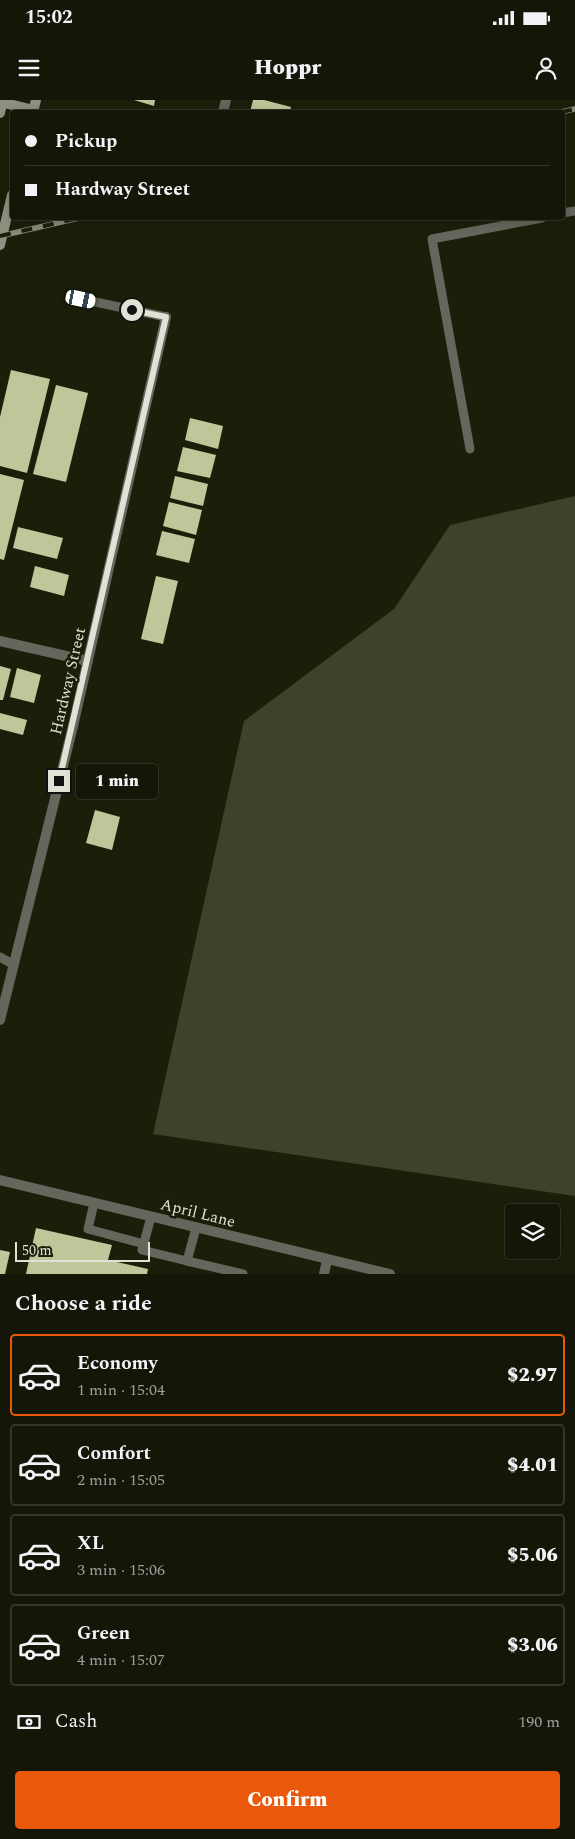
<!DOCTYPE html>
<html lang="en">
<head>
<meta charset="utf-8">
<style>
	body { margin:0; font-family:Spectral,serif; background:#212416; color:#f1f3f6; height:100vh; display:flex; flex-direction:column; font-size:19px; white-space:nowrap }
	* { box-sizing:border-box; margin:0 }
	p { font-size:16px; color:#9d9f9c }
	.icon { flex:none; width:28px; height:28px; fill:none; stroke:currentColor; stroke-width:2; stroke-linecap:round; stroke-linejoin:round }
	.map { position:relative; height:1174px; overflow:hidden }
	.sheet { display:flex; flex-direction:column; background:#141708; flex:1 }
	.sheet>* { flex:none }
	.hud { position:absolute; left:10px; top:10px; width:555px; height:110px; border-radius:5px; box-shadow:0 2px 12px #0003,0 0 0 1px #333629; display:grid; align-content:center; height:110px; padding:0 15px; background:#141708 }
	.buttons { position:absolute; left:505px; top:1104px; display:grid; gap:10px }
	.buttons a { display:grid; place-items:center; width:55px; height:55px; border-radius:5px; background:#141708; box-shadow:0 2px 12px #0003,0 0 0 1px #333629; font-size:25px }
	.scale { position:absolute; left:15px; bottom:12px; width:135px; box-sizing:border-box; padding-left:5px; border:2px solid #dfe2d5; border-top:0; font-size:14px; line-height:18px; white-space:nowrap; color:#dfe2d5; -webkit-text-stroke:4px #1b1f0a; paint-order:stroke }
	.end { position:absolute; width:22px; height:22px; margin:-11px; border:6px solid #dfe2d5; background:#111; box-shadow:0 0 0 2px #111 }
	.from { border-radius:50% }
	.bubble { position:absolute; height:35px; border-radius:5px; background:#141708; box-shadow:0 2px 12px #0003,0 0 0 1px #333629; font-size:16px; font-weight:800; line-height:35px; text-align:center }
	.car { position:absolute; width:15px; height:30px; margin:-15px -8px; border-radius:6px; box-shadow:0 0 4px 1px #0007; background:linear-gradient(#fff 24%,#345 0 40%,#fff 0 76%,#345 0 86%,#fff 0) }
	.hud b { display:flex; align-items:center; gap:18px; height:48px; font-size:19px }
	.hud b+b { border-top:1px solid #333629 }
	.hud i { width:12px; height:12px; background:#f1f3f6 }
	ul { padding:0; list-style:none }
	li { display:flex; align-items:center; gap:15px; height:82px; margin:0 10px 8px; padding:0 5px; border:2px solid #333629; border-radius:5px }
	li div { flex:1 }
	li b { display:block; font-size:19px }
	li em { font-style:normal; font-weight:800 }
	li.on { border-color:#ea580c }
	li>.icon { width:45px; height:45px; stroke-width:1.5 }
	h2 { padding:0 15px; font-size:22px; line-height:60px }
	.pay { display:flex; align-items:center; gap:12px; height:55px; padding:0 15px; font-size:19px }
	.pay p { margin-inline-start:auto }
	.action { display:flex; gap:10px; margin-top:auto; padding:10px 15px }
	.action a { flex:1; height:58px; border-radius:5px; background:#ea580c; color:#fff; font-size:20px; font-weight:800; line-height:58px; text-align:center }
	.status { display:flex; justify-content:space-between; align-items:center; height:35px; padding:0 25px; background:#141708; direction:ltr }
	.status svg { height:14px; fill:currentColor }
	header { display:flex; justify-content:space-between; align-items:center; height:65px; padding:0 15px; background:#141708; font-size:22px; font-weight:800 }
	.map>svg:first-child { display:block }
	.green { fill:#3d4228 }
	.building { fill:#bdc799 }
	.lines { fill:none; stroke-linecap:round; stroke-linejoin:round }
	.lane { stroke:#64675c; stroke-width:9 }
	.street { stroke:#64675c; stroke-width:10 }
	.secondary { stroke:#8d9181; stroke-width:10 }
	.rail-casing { stroke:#868a79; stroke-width:5.5 }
	.rail { stroke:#1b1f0a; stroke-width:4; stroke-dasharray:11; stroke-linecap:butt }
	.route { stroke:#dfe2d5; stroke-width:6 }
	.labels { text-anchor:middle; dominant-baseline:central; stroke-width:5; stroke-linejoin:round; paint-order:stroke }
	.street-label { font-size:16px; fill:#dfe2d5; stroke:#1b1f0a }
</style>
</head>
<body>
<div class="status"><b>15:02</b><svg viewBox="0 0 49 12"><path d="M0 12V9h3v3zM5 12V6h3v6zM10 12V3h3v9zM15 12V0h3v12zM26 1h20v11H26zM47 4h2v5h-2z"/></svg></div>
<header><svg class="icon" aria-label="menu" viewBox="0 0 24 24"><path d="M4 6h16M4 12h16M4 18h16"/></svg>Hoppr<svg class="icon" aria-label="person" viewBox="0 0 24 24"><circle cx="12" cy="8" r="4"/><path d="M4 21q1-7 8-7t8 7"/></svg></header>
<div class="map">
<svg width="575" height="1174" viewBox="0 0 575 1174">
	<rect width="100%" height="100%" fill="#1b1f0a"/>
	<polygon class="green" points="575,396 575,1096 153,1034 244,621 394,509 450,425"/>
	<g class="building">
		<polygon points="134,0 155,0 154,6"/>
		<polygon points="253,0 264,0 291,7 290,12 250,12"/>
		<polygon points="11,270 50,279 27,373 0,366 0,317"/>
		<polygon points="56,285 88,293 66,382 33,374"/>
		<polygon points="190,318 223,326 218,349 185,340"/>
		<polygon points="183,347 216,355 210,378 177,371"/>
		<polygon points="0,374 24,380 4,460 0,459"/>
		<polygon points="175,376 208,384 203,406 170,398"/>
		<polygon points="169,402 202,410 196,435 163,426"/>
		<polygon points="18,427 63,438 57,459 13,448"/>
		<polygon points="162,431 195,439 189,463 156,455"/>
		<polygon points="35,466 69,475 64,496 30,487"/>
		<polygon points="156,476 178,481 163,544 141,539"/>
		<polygon points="0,566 11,569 3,600 0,600"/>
		<polygon points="17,568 41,575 34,603 10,597"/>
		<polygon points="0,613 27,620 23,635 0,629"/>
		<polygon points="95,710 120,717 112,750 86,743"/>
		<polygon points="36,1128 112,1145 108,1160 148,1169 147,1174 26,1174"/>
		<polygon points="0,1150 10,1152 5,1174 0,1174"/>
	</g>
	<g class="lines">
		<g class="lane">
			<polyline points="562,113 575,111"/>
			<polyline points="81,199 166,217"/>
			<polyline points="470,349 432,139 542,118"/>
			<polyline points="0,857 14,865"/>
			<polyline points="94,1103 88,1129 144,1144"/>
			<polyline points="151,1117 142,1150 187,1161"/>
			<polyline points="196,1128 187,1161 243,1174"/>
		</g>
		<g class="street">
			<polyline points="223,12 226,0"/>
			<polyline points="0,541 88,561"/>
			<polyline points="0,920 73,626 166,217"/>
			<polyline points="0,1080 390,1174"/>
			<polyline points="324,1174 327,1160"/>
		</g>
		<g class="secondary">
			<polyline points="0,2 34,10"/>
			<polyline points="33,12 36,0"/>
			<polyline points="0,13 3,0"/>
			<polyline points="0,145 12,95"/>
		</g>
		<g class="rail-casing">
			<g id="rail">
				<polyline points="561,12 575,9"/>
				<polyline points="0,136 79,118"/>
			</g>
		</g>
		<use href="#rail" class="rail"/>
	</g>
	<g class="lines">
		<polyline class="route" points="59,681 166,217 132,210"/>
	</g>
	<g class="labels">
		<g class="street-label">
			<text transform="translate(68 581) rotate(-77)">Hardway Street</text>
			<text transform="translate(198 1113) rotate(14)">April Lane</text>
		</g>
	</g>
</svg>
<div class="buttons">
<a><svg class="icon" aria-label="layers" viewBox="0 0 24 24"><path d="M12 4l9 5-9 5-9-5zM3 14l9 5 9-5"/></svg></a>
</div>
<div class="scale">50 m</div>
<i class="end from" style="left:132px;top:210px"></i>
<i class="end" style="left:59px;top:681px"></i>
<div class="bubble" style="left:76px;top:664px;width:82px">1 min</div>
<i class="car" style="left:81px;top:199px;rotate:102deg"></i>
<div class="hud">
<b><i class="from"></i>Pickup</b>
<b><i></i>Hardway Street</b>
</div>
</div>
<section class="sheet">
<h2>Choose a ride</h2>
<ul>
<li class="on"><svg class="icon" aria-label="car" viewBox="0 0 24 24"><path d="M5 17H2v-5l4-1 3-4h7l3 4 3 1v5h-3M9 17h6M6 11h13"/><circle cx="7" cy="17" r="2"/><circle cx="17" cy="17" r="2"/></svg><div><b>Economy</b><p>1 min · 15:04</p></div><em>$2.97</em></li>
<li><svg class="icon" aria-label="car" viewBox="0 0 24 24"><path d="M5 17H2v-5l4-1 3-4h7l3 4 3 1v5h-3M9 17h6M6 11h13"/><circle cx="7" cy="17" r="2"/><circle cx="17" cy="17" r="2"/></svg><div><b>Comfort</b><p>2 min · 15:05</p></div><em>$4.01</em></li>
<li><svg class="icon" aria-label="car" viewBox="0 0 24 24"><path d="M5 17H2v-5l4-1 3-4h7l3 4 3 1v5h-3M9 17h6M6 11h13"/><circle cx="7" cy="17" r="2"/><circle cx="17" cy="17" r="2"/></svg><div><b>XL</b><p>3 min · 15:06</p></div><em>$5.06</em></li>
<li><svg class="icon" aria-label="car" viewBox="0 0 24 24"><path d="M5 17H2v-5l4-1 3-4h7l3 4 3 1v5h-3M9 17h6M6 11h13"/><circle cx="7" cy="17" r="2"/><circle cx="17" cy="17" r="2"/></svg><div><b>Green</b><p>4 min · 15:07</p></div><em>$3.06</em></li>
</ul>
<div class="pay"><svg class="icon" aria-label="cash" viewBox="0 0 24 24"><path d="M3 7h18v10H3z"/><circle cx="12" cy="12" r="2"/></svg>Cash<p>190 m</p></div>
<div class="action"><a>Confirm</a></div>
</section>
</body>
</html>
